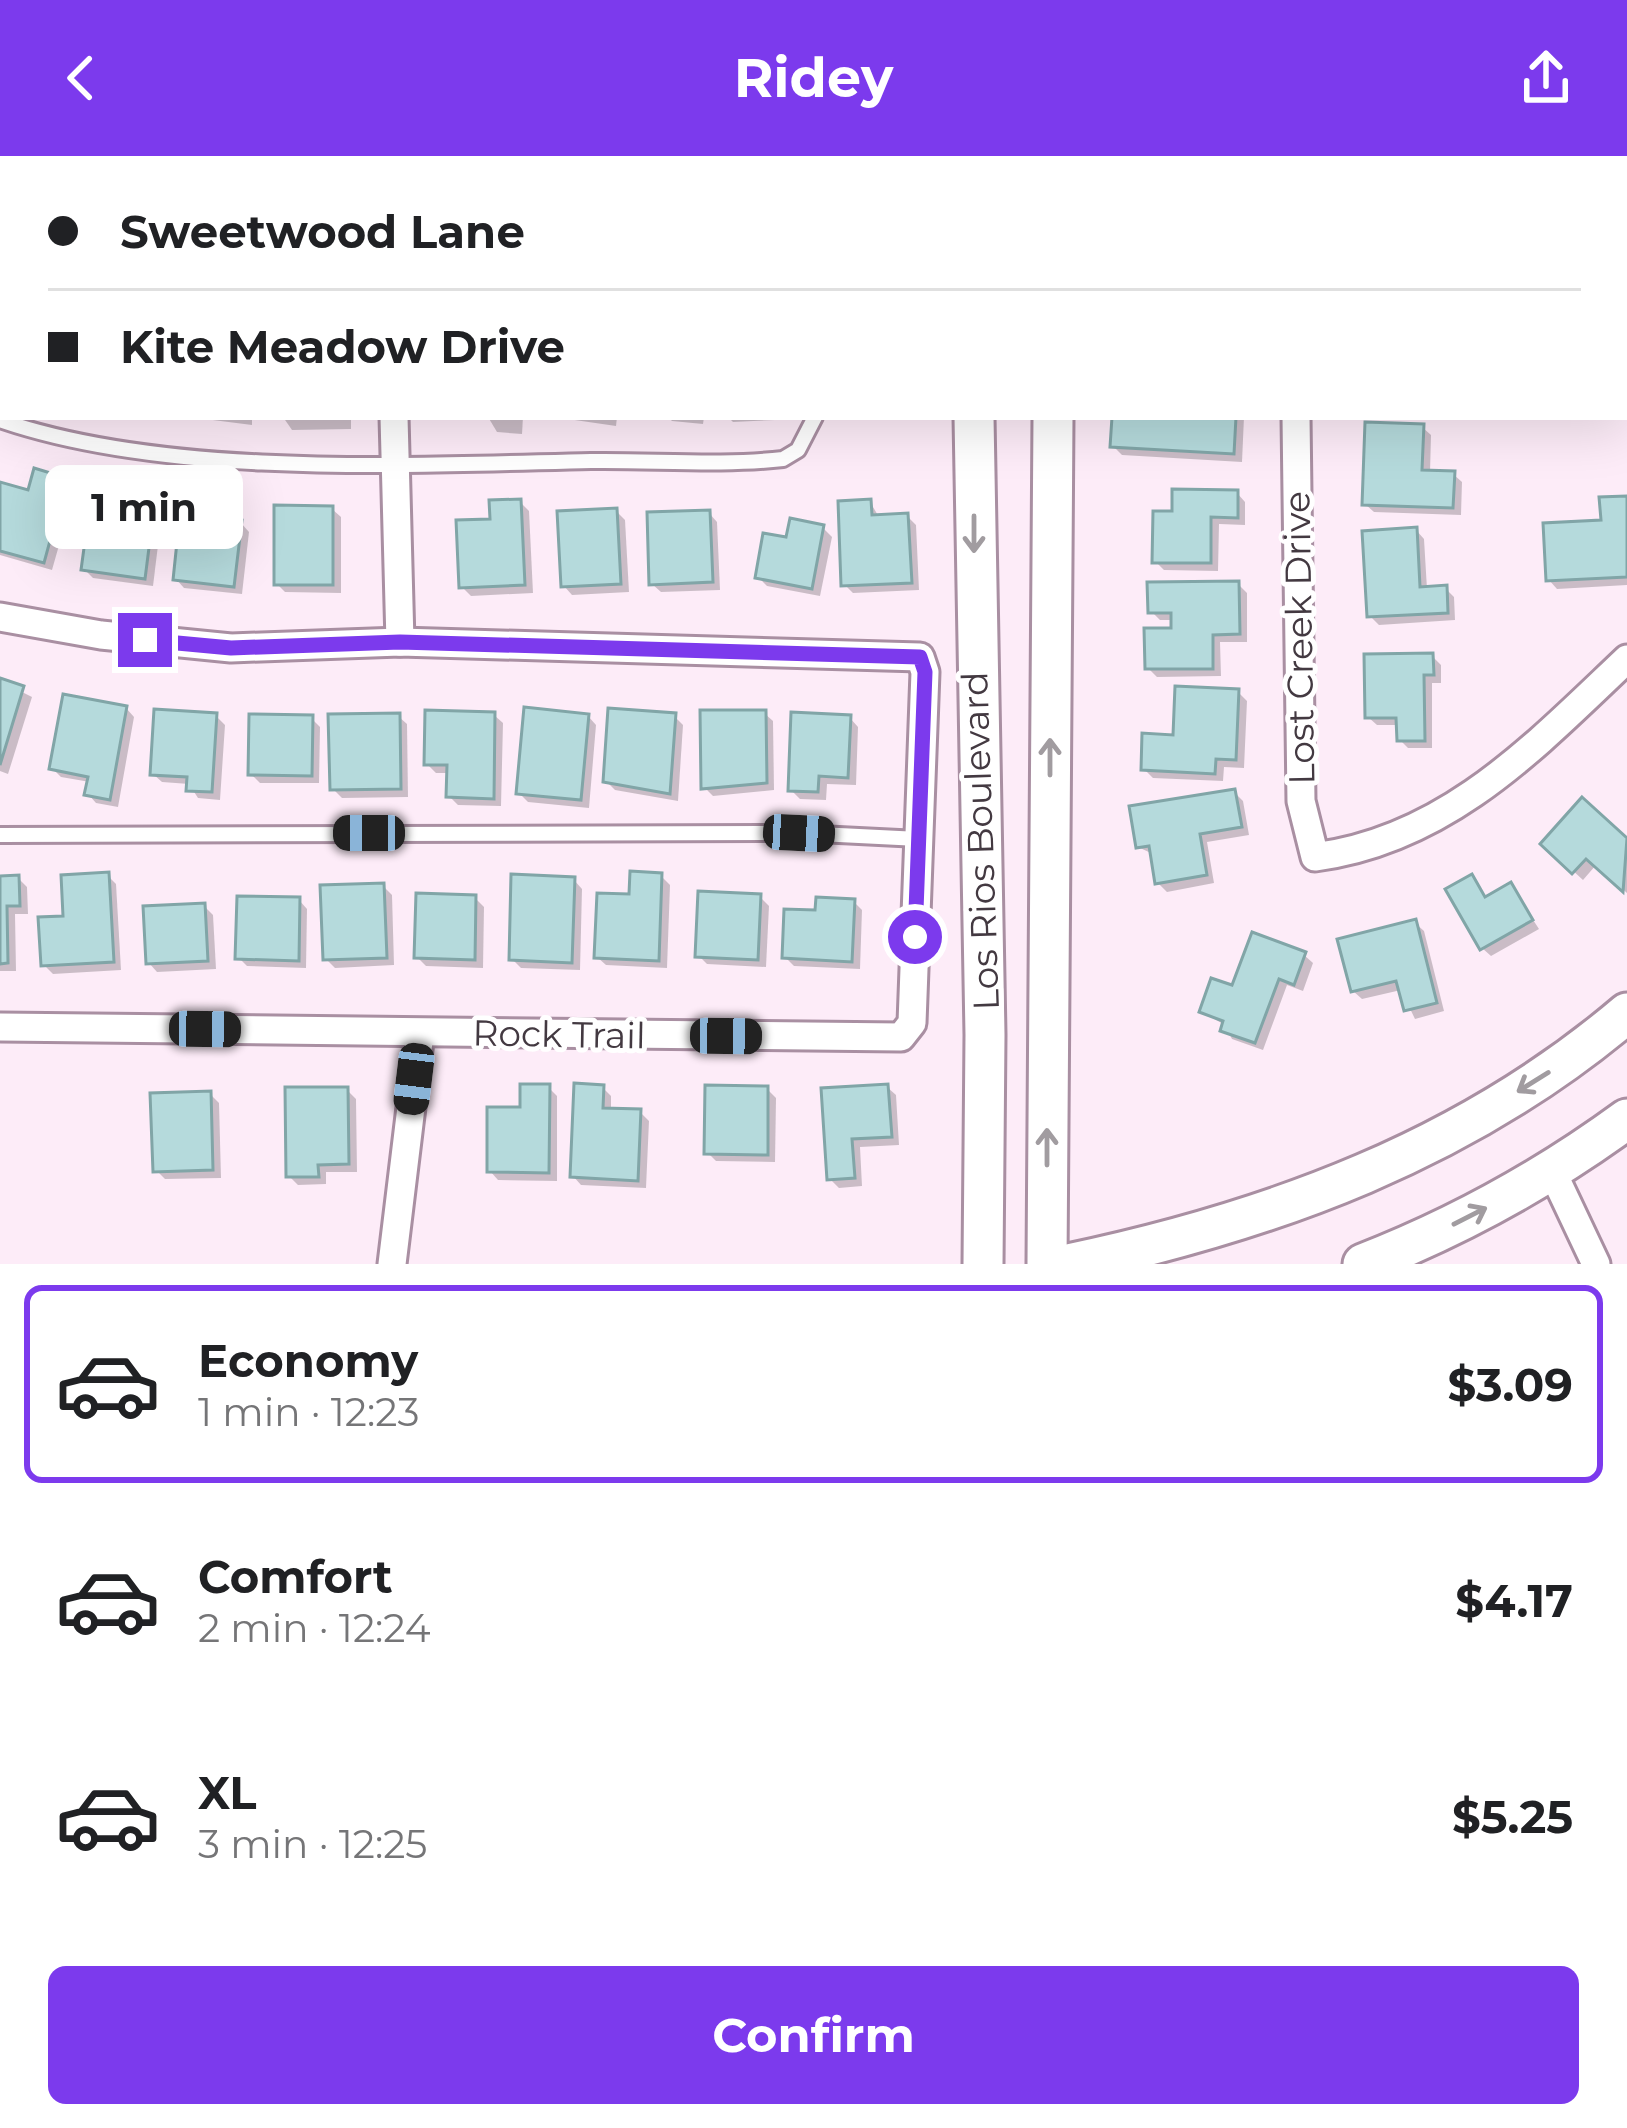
<!DOCTYPE html>
<html lang="en">
<head>
<meta charset="utf-8">
<style>
	body { margin:0; font-family:Montserrat,sans-serif; background:#f2f2f2; color:#202124; height:100vh; display:flex; flex-direction:column; font-size:45px; white-space:nowrap }
	* { box-sizing:border-box; margin:0 }
	p { font-size:39px; color:#757577 }
	.icon { flex:none; width:66px; height:66px; fill:none; stroke:currentColor; stroke-width:2; stroke-linecap:round; stroke-linejoin:round }
	.map { position:relative; height:1108px; overflow:hidden }
	.side { display:flex; flex-direction:column; background:#fff; flex:1 }
	.side>* { flex:none }
	.guide { position:absolute; left:0px; top:0px; width:1629px; height:264px; box-shadow:0 12px 48px #0002; display:grid; align-content:center; height:264px; padding:0 48px; background:#fff }
	.end { position:absolute; width:54px; height:54px; margin:-27px; border:15px solid #7c3aed; background:#fff; box-shadow:0 0 0 6px #fff }
	.from { border-radius:50% }
	.bubble { position:absolute; height:84px; border-radius:18px; background:#fff; box-shadow:0 12px 48px #0002; font-size:39px; font-weight:700; line-height:84px; text-align:center }
	.car { position:absolute; width:36px; height:72px; margin:-36px -18px; border-radius:15px; box-shadow:0 0 9px 3px #0007; background:linear-gradient(#222 24%,#8ab4d8 0 40%,#222 0 76%,#8ab4d8 0 86%,#222 0) }
	.guide b { display:flex; align-items:center; gap:42px; height:114px; font-size:45px }
	.guide b+b { border-top:3px solid #e0e0e0 }
	.guide i { width:30px; height:30px; background:#202124 }
	ul { padding:21px 0 0; list-style:none }
	li { display:flex; align-items:center; gap:36px; height:198px; margin:0 24px 18px; padding:0 24px; border:6px solid transparent; border-radius:18px }
	li div { flex:1 }
	li b { display:block; font-size:45px }
	li em { font-style:normal; font-weight:700 }
	li.on { border-color:#7c3aed }
	li>.icon { width:108px; height:108px; stroke-width:1.5 }
	.cta { display:flex; gap:24px; margin-top:auto; padding:24px 48px }
	.cta a { flex:1; height:138px; border-radius:18px; background:#7c3aed; color:#fff; font-size:48px; font-weight:700; line-height:138px; text-align:center }
	header { display:flex; justify-content:space-between; align-items:center; height:156px; padding:0 48px; background:#7c3aed; color:#fff; font-size:54px; font-weight:700 }
	.map>svg:first-child { display:block }
	.shadow { fill:#0003 }
	.building { fill:#b5dadc; stroke:#81a5a7; stroke-width:3 }
	.lines { fill:none; stroke-linecap:round; stroke-linejoin:round }
	.lane-casing { stroke:#a98fa2; stroke-width:20 }
	.street-casing { stroke:#a98fa2; stroke-width:33 }
	.secondary-casing { stroke:#a98fa2; stroke-width:45 }
	.lane { stroke:#fff; stroke-width:14 }
	.street { stroke:#fff; stroke-width:27 }
	.secondary { stroke:#fff; stroke-width:39 }
	.oneway { stroke:#a19ca0 }
	.route { stroke:#7c3aed; stroke-width:15 }
	.labels { text-anchor:middle; dominant-baseline:central; stroke-width:10; stroke-linejoin:round; paint-order:stroke }
	.street-label { font-size:36px; fill:#433941; stroke:#fff }
</style>
</head>
<body>
<header><svg class="icon" aria-label="back" viewBox="0 0 24 24"><path d="M15 5l-7 7 7 7"/></svg>Ridey<svg class="icon" aria-label="share" viewBox="0 0 24 24"><path d="M12 15V3M7 8l5-5 5 5M5 13v7h14v-7"/></svg></header>
<div class="map">
<svg width="1627" height="1108" viewBox="0 0 1627 1108">
	<rect width="100%" height="100%" fill="#fdecf8"/>
	<g class="shadow">
		<polygon points="12,0 98,0 96,3"/>
		<polygon points="131,0 203,0 130,3"/>
		<polygon points="228,0 298,0 301,3 228,3"/>
		<rect x="316" y="0" width="72" height="3"/>
		<rect x="415" y="0" width="70" height="3"/>
		<polygon points="514,0 584,0 514,3"/>
		<polygon points="596,0 650,0 663,3 596,3"/>
		<polygon points="698,0 766,0 766,3 699,3"/>
		<polygon points="782,0 876,0 877,2 784,3"/>
		<polygon points="1154,0 1223,0 1224,3 1155,3"/>
		<polygon points="1427,0 1472,0 1469,3"/>
		<polygon points="1626,25 1627,139 1626,141"/>
		<polygon points="3,140 3,201 0,200"/>
		<polygon points="189,261 252,261 252,269"/>
		<polygon points="283,261 351,261 351,273 292,274"/>
		<polygon points="488,261 523,261 522,278 497,276"/>
		<polygon points="554,261 617,261 616,270"/>
		<polygon points="668,261 704,261 703,268 672,265"/>
		<polygon points="728,261 774,261 775,264 733,266"/>
		<polygon points="1115,261 1244,261 1242,306 1122,299 1113,290"/>
		<polygon points="1422,271 1431,279 1430,317 1453,318 1462,326 1461,359 1374,356 1365,348"/>
		<polygon points="66,324 75,333 52,414 0,399 0,337 30,338"/>
		<polygon points="1237,337 1245,346 1245,369 1219,368 1218,415 1164,414 1155,405 1175,358"/>
		<polygon points="155,340 163,349 153,430 93,422 84,413 126,356"/>
		<polygon points="1627,343 1627,429 1557,433 1549,424"/>
		<polygon points="520,346 529,355 533,437 471,440 462,431 493,366"/>
		<polygon points="870,346 879,361 907,360 916,369 919,434 853,437 844,428"/>
		<polygon points="332,353 341,361 341,437 285,436 277,428"/>
		<polygon points="616,355 625,364 629,436 572,439 564,430"/>
		<polygon points="709,357 717,366 720,434 661,436 652,428"/>
		<polygon points="241,367 249,376 242,438 184,432 176,423"/>
		<polygon points="823,372 832,381 820,440 767,430 758,421 789,385"/>
		<polygon points="1416,374 1424,383 1427,433 1445,432 1454,441 1455,464 1379,469 1370,460"/>
		<polygon points="1238,428 1247,437 1247,486 1220,486 1221,520 1157,521 1148,512 1174,475 1174,464 1160,464 1151,455"/>
		<polygon points="1432,500 1441,509 1441,527 1432,527 1432,592 1408,592 1400,584 1399,569 1377,569 1368,561"/>
		<polygon points="0,525 32,541 8,618 0,615"/>
		<polygon points="1238,536 1247,545 1244,612 1224,611 1223,625 1153,622 1144,613"/>
		<polygon points="126,552 134,561 118,651 96,647 88,638 90,626 61,621 52,612"/>
		<polygon points="764,557 773,565 774,634 713,640 704,631"/>
		<polygon points="494,559 503,567 501,650 458,649 449,640 450,617 436,617 427,608"/>
		<polygon points="216,560 225,569 220,644 198,642 189,628 162,626 153,618"/>
		<polygon points="398,560 407,568 408,641 342,642 333,633"/>
		<polygon points="588,560 596,569 589,652 528,646 519,637"/>
		<polygon points="674,560 683,569 678,645 615,634 606,625"/>
		<polygon points="311,562 320,571 319,627 260,627 251,618"/>
		<polygon points="850,562 858,571 856,629 827,628 826,644 800,643 791,634"/>
		<polygon points="1234,636 1243,645 1249,679 1207,686 1214,727 1167,736 1158,727 1153,698 1138,691"/>
		<polygon points="1583,645 1627,686 1627,737 1596,709 1583,724 1544,688"/>
		<polygon points="108,720 116,728 121,814 53,818 44,809"/>
		<polygon points="661,720 670,729 667,812 606,809 597,801"/>
		<polygon points="1471,721 1487,743 1511,730 1539,773 1491,800 1482,792"/>
		<polygon points="18,722 27,731 28,758 15,758 16,815 0,815 0,724"/>
		<polygon points="574,724 582,733 580,814 521,812 512,803"/>
		<polygon points="383,730 392,739 394,809 335,812 326,803"/>
		<polygon points="760,741 769,750 766,811 707,808 698,799"/>
		<polygon points="475,742 484,751 483,812 426,810 417,801"/>
		<polygon points="299,744 307,753 306,812 247,810 239,802"/>
		<polygon points="854,746 862,754 860,813 794,810 785,801"/>
		<polygon points="204,750 213,759 216,813 157,816 149,807"/>
		<polygon points="1415,767 1424,775 1444,855 1415,863 1401,834 1362,843 1353,835"/>
		<polygon points="1304,799 1313,807 1303,835 1287,829 1263,894 1232,883 1225,869 1202,856 1233,833"/>
		<polygon points="548,931 557,940 557,1025 498,1024 490,1015 523,954"/>
		<polygon points="887,931 896,939 899,989 860,991 862,1030 839,1032 830,1023 824,935"/>
		<polygon points="603,932 611,940 611,955 640,956 649,965 646,1032 581,1029 573,1020"/>
		<polygon points="767,933 776,942 775,1006 716,1005 707,996"/>
		<polygon points="347,934 356,943 357,1016 326,1016 326,1028 298,1029 289,1020"/>
		<polygon points="210,938 219,947 221,1022 165,1023 156,1014"/>
	</g>
	<g class="building">
		<polygon points="1112,261 1236,261 1234,298 1110,291"/>
		<polygon points="1365,266 1424,268 1422,314 1455,315 1453,352 1362,349"/>
		<polygon points="34,312 67,322 44,407 0,395 0,326 28,334"/>
		<polygon points="126,333 156,337 145,423 81,414 90,348 124,353"/>
		<polygon points="1172,333 1238,334 1238,362 1211,361 1211,407 1152,407 1153,355 1172,355"/>
		<polygon points="1627,340 1627,421 1546,425 1543,367 1601,364 1599,341"/>
		<polygon points="521,343 525,429 459,432 456,364 490,363 489,344"/>
		<polygon points="871,343 872,359 908,357 912,427 841,430 838,345"/>
		<polygon points="274,349 333,350 333,429 274,429"/>
		<polygon points="617,352 621,428 561,431 557,355"/>
		<polygon points="710,354 713,426 649,429 647,356"/>
		<polygon points="180,357 242,364 234,431 173,424"/>
		<polygon points="790,362 824,369 812,433 755,422 763,377 786,381"/>
		<polygon points="1417,371 1420,431 1447,429 1448,457 1367,461 1362,375"/>
		<polygon points="1239,425 1240,478 1213,479 1213,513 1145,513 1144,472 1171,472 1171,457 1148,457 1147,426"/>
		<polygon points="1433,497 1434,519 1424,519 1425,585 1397,585 1396,562 1365,562 1364,498"/>
		<polygon points="0,522 24,530 0,609"/>
		<polygon points="1175,530 1239,533 1236,604 1216,603 1215,618 1141,614 1142,577 1173,579"/>
		<polygon points="63,538 127,550 110,644 84,639 88,621 49,613"/>
		<polygon points="524,551 589,558 581,644 516,638"/>
		<polygon points="608,552 676,557 670,638 603,626"/>
		<polygon points="154,553 217,557 212,636 186,635 187,621 150,619"/>
		<polygon points="425,554 495,556 494,643 446,641 447,609 424,609"/>
		<polygon points="700,554 766,554 767,627 701,633"/>
		<polygon points="791,556 851,559 848,622 819,620 818,636 788,635"/>
		<polygon points="400,557 401,633 330,634 328,558"/>
		<polygon points="249,558 313,559 312,620 248,619"/>
		<polygon points="1235,633 1242,671 1200,678 1207,719 1155,728 1149,690 1136,692 1129,650"/>
		<polygon points="1582,641 1627,682 1623,736 1586,703 1572,718 1540,688"/>
		<polygon points="630,715 662,717 659,805 594,802 597,737 629,738"/>
		<polygon points="109,716 114,806 41,810 38,761 63,760 61,719"/>
		<polygon points="511,718 575,721 572,807 509,804"/>
		<polygon points="1472,718 1485,741 1511,726 1533,764 1480,794 1445,733"/>
		<polygon points="19,719 20,750 7,750 8,807 0,808 0,720"/>
		<polygon points="384,727 387,802 323,804 320,729"/>
		<polygon points="698,735 761,738 758,804 695,801"/>
		<polygon points="416,737 476,739 475,804 414,802"/>
		<polygon points="237,740 300,741 299,805 235,803"/>
		<polygon points="816,741 855,743 852,806 782,802 784,753 815,754"/>
		<polygon points="205,747 208,805 146,808 143,750"/>
		<polygon points="1416,763 1437,847 1404,855 1396,825 1351,836 1337,783"/>
		<polygon points="1252,776 1306,796 1294,829 1279,823 1255,887 1220,875 1223,865 1199,856 1211,822 1232,829"/>
		<polygon points="574,927 604,929 603,952 641,953 638,1025 570,1021"/>
		<polygon points="520,928 550,928 549,1017 487,1016 487,951 520,951"/>
		<polygon points="888,928 892,981 852,983 855,1022 827,1024 821,932"/>
		<polygon points="705,929 768,930 768,999 704,998"/>
		<polygon points="285,931 348,931 349,1008 318,1009 319,1021 286,1021"/>
		<polygon points="211,935 213,1014 153,1016 150,937"/>
	</g>
	<g class="lines">
		<g class="lane-casing">
			<g id="lane">
				<path d="M0,264C168,322 413,309 591,305C654,304 720,310 783,303L798,294L815,261"/>
				<polyline points="0,679 799,677 919,683"/>
			</g>
		</g>
		<g class="street-casing">
			<g id="street">
				<polyline points="1289,0 1289,3"/>
				<polyline points="0,71 3,72"/>
				<polyline points="1626,235 1627,236"/>
				<polyline points="394,261 400,486"/>
				<path d="M1296,261L1301,645L1315,701C1447,684 1535,590 1627,503"/>
				<polyline points="0,461 101,479 231,492 400,486 920,501 925,516 912,867 901,881 0,871"/>
				<polyline points="1553,1017 1596,1108"/>
				<polyline points="392,1108 420,877"/>
			</g>
		</g>
		<g class="secondary-casing">
			<g id="secondary">
				<polyline points="968,0 968,3"/>
				<polyline points="1041,0 1041,3"/>
				<polyline points="974,261 985,879 983,1108"/>
				<polyline points="1047,1108 1053,261"/>
				<path d="M1068,1108C1272,1065 1466,994 1627,857"/>
				<path d="M1363,1108C1458,1071 1545,1023 1627,963"/>
			</g>
		</g>
		<use href="#lane" class="lane"/>
		<use href="#street" class="street"/>
		<use href="#secondary" class="secondary"/>
	</g>
	<defs><path id="oneway-shaft" d="M-6 0H5M1.5-3L5.5 0L1.5 3" fill="none" stroke-width="1.6" stroke-linecap="round" stroke-linejoin="round" transform="scale(3)"/></defs>
	<g class="oneway">
		<use href="#oneway-shaft" transform="translate(974 378) rotate(90)"/>
		<use href="#oneway-shaft" transform="translate(1050 601) rotate(-90)"/>
		<use href="#oneway-shaft" transform="translate(1533 926) rotate(148)"/>
		<use href="#oneway-shaft" transform="translate(1047 991) rotate(-90)"/>
		<use href="#oneway-shaft" transform="translate(1470 1060) rotate(-27)"/>
	</g>
	<g class="lines">
		<polyline class="route" points="145,484 231,492 400,486 920,501 925,516 915,781"/>
	</g>
	<g class="labels">
		<g class="street-label">
			<text transform="translate(1299 482) rotate(-91)">Lost Creek Drive</text>
			<text transform="translate(980 685) rotate(-92)">Los Rios Boulevard</text>
			<text transform="translate(559 878) rotate(1)">Rock Trail</text>
		</g>
	</g>
</svg>
<i class="end from" style="left:915px;top:781px"></i>
<i class="end" style="left:145px;top:484px"></i>
<div class="bubble" style="left:45px;top:309px;width:198px">1 min</div>
<i class="car" style="left:369px;top:677px;rotate:270deg"></i>
<i class="car" style="left:799px;top:677px;rotate:93deg"></i>
<i class="car" style="left:205px;top:873px;rotate:91deg"></i>
<i class="car" style="left:726px;top:880px;rotate:91deg"></i>
<i class="car" style="left:414px;top:923px;rotate:187deg"></i>
<div class="guide">
<b><i class="from"></i>Sweetwood Lane</b>
<b><i></i>Kite Meadow Drive</b>
</div>
</div>
<section class="side">
<ul>
<li class="on"><svg class="icon" aria-label="car" viewBox="0 0 24 24"><path d="M5 17H2v-5l4-1 3-4h7l3 4 3 1v5h-3M9 17h6M6 11h13"/><circle cx="7" cy="17" r="2"/><circle cx="17" cy="17" r="2"/></svg><div><b>Economy</b><p>1 min · 12:23</p></div><em>$3.09</em></li>
<li><svg class="icon" aria-label="car" viewBox="0 0 24 24"><path d="M5 17H2v-5l4-1 3-4h7l3 4 3 1v5h-3M9 17h6M6 11h13"/><circle cx="7" cy="17" r="2"/><circle cx="17" cy="17" r="2"/></svg><div><b>Comfort</b><p>2 min · 12:24</p></div><em>$4.17</em></li>
<li><svg class="icon" aria-label="car" viewBox="0 0 24 24"><path d="M5 17H2v-5l4-1 3-4h7l3 4 3 1v5h-3M9 17h6M6 11h13"/><circle cx="7" cy="17" r="2"/><circle cx="17" cy="17" r="2"/></svg><div><b>XL</b><p>3 min · 12:25</p></div><em>$5.25</em></li>
</ul>
<div class="cta"><a>Confirm</a></div>
</section>
</body>
</html>
